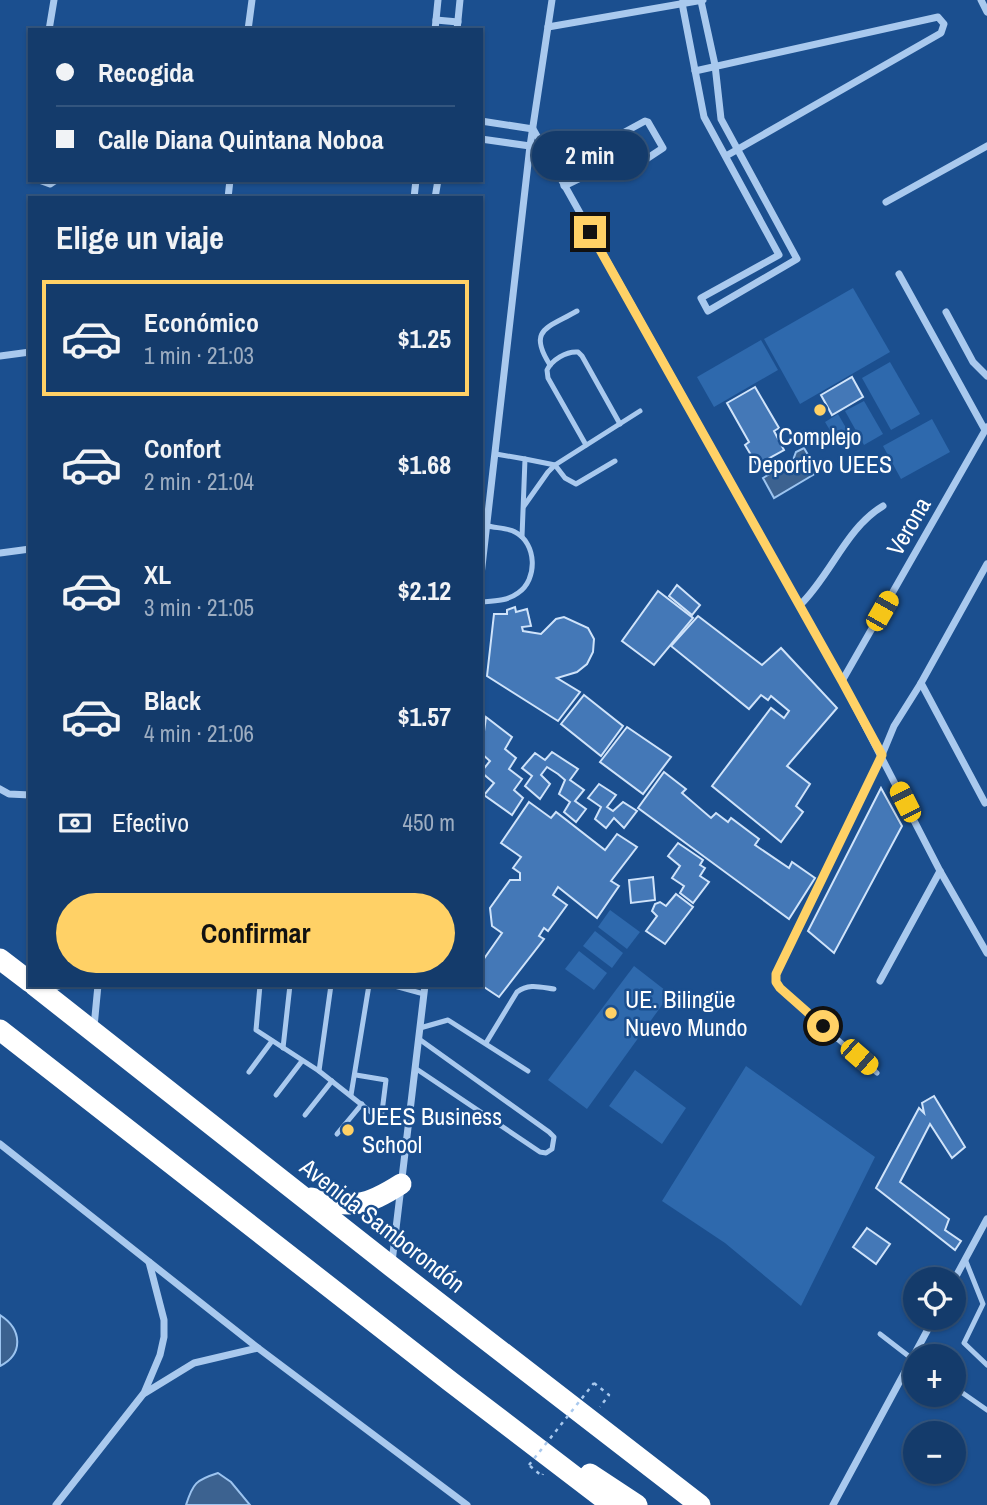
<!DOCTYPE html>
<html lang="es">
<head>
<meta charset="utf-8">
<style>
	body { margin:0; font-family:"Archivo Narrow",sans-serif; background:#1d4271; color:#f1f3f6; height:100vh; display:flex; flex-direction:column; font-size:26px; white-space:nowrap }
	* { box-sizing:border-box; margin:0 }
	p { font-size:23px; color:#9dadc1 }
	.icon { flex:none; width:38px; height:38px; fill:none; stroke:currentColor; stroke-width:2; stroke-linecap:round; stroke-linejoin:round }
	.map { position:relative; flex:1; overflow:hidden }
	.sheet { position:absolute; left:28px; top:196px; width:455px; height:791px; display:flex; flex-direction:column; background:#143b6b; border-radius:0px; box-shadow:0 2px 5px #0004,0 0 0 2px #33557e }
	.sheet>* { flex:none }
	.hud { position:absolute; left:28px; top:28px; width:455px; height:154px; border-radius:0px; box-shadow:0 2px 5px #0004,0 0 0 2px #33557e; display:grid; align-content:center; height:154px; padding:0 28px; background:#143b6b }
	.fabs { position:absolute; left:903px; top:1267px; display:grid; gap:14px }
	.fabs a { display:grid; place-items:center; width:63px; height:63px; border-radius:50%; background:#143b6b; box-shadow:0 2px 5px #0004,0 0 0 2px #33557e; font-size:35px }
	.end { position:absolute; width:32px; height:32px; margin:-16px; border:9px solid #ffd166; background:#111; box-shadow:0 0 0 4px #111 }
	.from { border-radius:50% }
	.bubble { position:absolute; height:49px; border-radius:24px; background:#143b6b; box-shadow:0 2px 5px #0004,0 0 0 2px #33557e; font-size:23px; font-weight:800; line-height:49px; text-align:center }
	.car { position:absolute; width:21px; height:42px; margin:-21px -10px; border-radius:9px; box-shadow:0 0 5px 2px #0007; background:linear-gradient(#f5c518 24%,#345 0 40%,#f5c518 0 76%,#345 0 86%,#f5c518 0) }
	.hud b { display:flex; align-items:center; gap:24px; height:66px; font-size:26px }
	.hud b+b { border-top:2px solid #33557e }
	.hud i { width:18px; height:18px; background:#f1f3f6 }
	ul { padding:0; list-style:none }
	li { display:flex; align-items:center; gap:21px; height:116px; margin:0 14px 10px; padding:0 14px; border:4px solid transparent; border-radius:0px }
	li div { flex:1 }
	li b { display:block; font-size:26px }
	li em { font-style:normal; font-weight:800 }
	li.on { border-color:#ffd166 }
	li>.icon { width:63px; height:63px; stroke-width:1.5 }
	h2 { padding:0 28px; font-size:32px; line-height:84px }
	.pay { display:flex; align-items:center; gap:18px; height:77px; padding:0 28px; font-size:26px }
	.pay p { margin-inline-start:auto }
	.primary-button { display:flex; gap:14px; margin-top:auto; padding:14px 28px }
	.primary-button a { flex:1; height:80px; border-radius:42px; background:#ffd166; color:#111; font-size:28px; font-weight:800; line-height:80px; text-align:center }
	.map>svg:first-child { display:block }
	.green { fill:#2e69ad }
	.water { fill:#3c6290; stroke:#9cc4f0; stroke-width:2 }
	.building { fill:#4478b7; stroke:#cfe3fa; stroke-width:2 }
	.lines { fill:none; stroke-linecap:round; stroke-linejoin:round }
	.path { stroke:#a9c9ee; stroke-width:2.5; stroke-dasharray:3.5 5; stroke-linecap:butt }
	.lane { stroke:#a9c9ee; stroke-width:5 }
	.street { stroke:#a9c9ee; stroke-width:7 }
	.highway { stroke:#fff; stroke-width:21 }
	.path-bridge { stroke:#a9c9ee; stroke-width:2.5; stroke-dasharray:3.5 5; stroke-linecap:butt }
	.route { stroke:#ffd166; stroke-width:9 }
	.poi-dot { fill:#ffd166; stroke:#1b4f8f; stroke-width:2.5 }
	.labels { text-anchor:middle; dominant-baseline:central; stroke-width:5; stroke-linejoin:round; paint-order:stroke }
	.poi-label { font-size:24px; fill:#fff; stroke:#1b4f8f; text-anchor:start }
	.street-label { font-size:24px; fill:#fff; stroke:#1b4f8f }
</style>
</head>
<body>
<div class="map">
<svg width="987" height="1505" viewBox="0 0 987 1505">
	<rect width="100%" height="100%" fill="#1b4f8f"/>
	<g class="green">
		<polygon points="853,288 890,352 800,404 764,339"/>
		<polygon points="761,340 778,370 714,407 697,377"/>
		<polygon points="890,362 920,414 891,430 862,378"/>
		<polygon points="864,401 883,434 864,445 845,411"/>
		<polygon points="838,414 853,440 840,447 825,422"/>
		<polygon points="932,419 950,452 901,479 883,446"/>
		<polygon points="610,910 640,932 627,949 598,927"/>
		<polygon points="595,931 623,953 612,968 583,946"/>
		<polygon points="579,951 607,973 594,990 565,969"/>
		<polygon points="634,966 670,994 587,1109 548,1080"/>
		<polygon points="746,1066 875,1157 801,1306 725,1243 662,1201"/>
		<polygon points="635,1070 686,1108 662,1144 609,1106"/>
	</g>
	<g class="water">
		<polygon points="804,448 818,472 774,498 763,478 793,460 796,452"/>
		<path d="M0,1315C22,1329 24,1354 0,1366Z"/>
		<path d="M218,1473L231,1482L250,1505H186C193,1483 196,1480 218,1473Z"/>
	</g>
	<g class="building">
		<polygon points="852,377 863,397 832,415 821,395"/>
		<polygon points="755,387 779,428 774,431 784,450 757,465 745,445 749,442 727,403"/>
		<polygon points="677,585 700,605 692,615 669,596"/>
		<polygon points="658,591 693,618 654,665 622,641"/>
		<polygon points="515,607 516,612 527,609 531,626 522,627 523,631 541,634 556,619 564,617 588,628 594,639 593,652 587,664 577,672 557,678 580,692 558,721 487,676 494,614 507,614 507,610"/>
		<polygon points="698,616 762,665 781,648 837,708 787,766 810,784 796,806 803,812 781,842 712,786 771,708 784,718 789,711 771,696 768,700 761,695 749,709 671,646"/>
		<polygon points="584,695 623,726 601,756 561,724"/>
		<polygon points="486,717 512,737 505,749 516,758 509,769 522,779 514,790 523,798 512,815 484,795 494,783 481,772 490,761 481,753"/>
		<polygon points="627,727 671,757 643,794 600,762"/>
		<polygon points="552,752 578,769 570,780 584,790 575,801 586,809 576,822 564,812 570,802 559,794 565,780 558,774 547,767 541,775 550,784 540,799 525,786 532,776 522,768 535,753 545,760"/>
		<polygon points="664,772 686,789 682,793 711,818 716,813 728,822 731,818 759,839 755,845 789,868 792,862 815,878 789,919 638,808"/>
		<polygon points="599,784 616,795 607,807 613,811 623,802 637,811 624,828 614,818 606,828 595,819 601,807 588,798"/>
		<polygon points="881,788 902,826 834,953 808,931"/>
		<polygon points="529,802 551,818 556,812 605,850 617,834 637,847 611,881 619,886 597,918 558,887 553,895 567,905 548,931 544,928 539,936 544,939 499,997 481,985 481,963 502,933 492,926 490,908 510,880 520,880 520,873 513,868 521,857 501,843"/>
		<polygon points="678,843 703,860 700,865 705,868 700,876 709,882 693,903 680,893 684,886 672,878 680,866 668,856"/>
		<polygon points="653,877 655,900 631,903 629,880"/>
		<polygon points="676,894 693,907 665,944 646,931 657,916 652,911 655,904 660,902 666,906"/>
		<polygon points="934,1096 965,1147 952,1158 930,1124 900,1182 949,1219 945,1230 961,1241 955,1250 876,1188 919,1108 924,1113 922,1103"/>
		<polygon points="867,1228 890,1244 876,1264 853,1247"/>
	</g>
	<g class="lines">
		<g class="path">
			<polyline points="594,1383 609,1395 600,1407"/>
			<polyline points="530,1466 542,1476 543,1474"/>
		</g>
		<g class="lane">
			<path d="M550,365C527,329 548,328 577,311"/>
			<path d="M586,445L548,378L547,370C552,360 566,351 578,352L582,356L620,424"/>
			<polyline points="496,454 525,459 522,537"/>
			<polyline points="525,459 555,465 565,478 576,484 615,461"/>
			<polyline points="524,506 548,472 555,465 640,411"/>
			<path d="M481,602C495,601 507,601 518,593C538,580 537,543 515,532C508,528 496,528 488,526"/>
			<polyline points="260,985 256,1030 319,1071 381,1120"/>
			<polyline points="391,985 424,994"/>
			<polyline points="420,1028 448,1020 528,1071"/>
			<path d="M486,1043L517,992C529,983 540,987 554,989"/>
			<polyline points="283,1048 290,985"/>
			<polyline points="415,1068 540,1152 546,1153 552,1149 554,1137 549,1132 419,1039"/>
			<polyline points="319,1071 331,985"/>
			<polyline points="249,1072 272,1041"/>
			<polyline points="877,1073 786,995 776,982 780,963 882,755"/>
			<polyline points="356,1075 386,1080 381,1120"/>
			<polyline points="276,1095 302,1061"/>
			<polyline points="351,1095 369,985"/>
			<polyline points="305,1115 332,1081"/>
			<polyline points="337,1134 362,1104"/>
			<polyline points="965,1259 983,1304 964,1343 987,1365"/>
			<polyline points="942,1276 947,1279"/>
			<polyline points="880,1334 915,1361"/>
			<polyline points="954,1387 987,1410"/>
		</g>
		<g class="street">
			<polyline points="981,0 987,12"/>
			<polyline points="682,3 704,117 779,255 701,298 708,311 797,259 721,119 715,65 701,1"/>
			<polyline points="436,20 458,22"/>
			<polyline points="548,27 703,0"/>
			<polyline points="49,30 54,0"/>
			<polyline points="248,30 252,0"/>
			<polyline points="435,30 438,0"/>
			<polyline points="457,30 460,0"/>
			<polyline points="695,71 938,17 944,24 941,33 726,156"/>
			<polyline points="481,121 533,129 842,681 940,871 987,953"/>
			<polygon points="645,121 648,122 663,148 619,177 612,176 597,149 599,146"/>
			<polyline points="481,139 530,146"/>
			<polyline points="39,180 50,184 56,180"/>
			<polyline points="564,186 605,166"/>
			<polyline points="228,198 230,180"/>
			<polyline points="414,198 416,180"/>
			<polyline points="435,198 438,180"/>
			<polyline points="886,202 987,146"/>
			<polyline points="899,274 985,430"/>
			<polyline points="946,312 973,362 987,376"/>
			<polyline points="0,356 30,352"/>
			<polyline points="0,553 30,549"/>
			<polyline points="481,575 530,146 552,0"/>
			<path d="M800,605C831,575 846,528 883,506"/>
			<polyline points="842,681 987,427"/>
			<polyline points="921,683 985,803"/>
			<polyline points="882,755 894,726 921,683 987,564"/>
			<polyline points="0,789 9,794 30,795"/>
			<polyline points="880,981 940,871"/>
			<polyline points="46,990 62,985"/>
			<polyline points="94,1027 98,985"/>
			<polyline points="0,1144 258,1348 467,1505"/>
			<polyline points="392,1262 425,985"/>
			<polyline points="954,1280 987,1219"/>
			<polyline points="145,1393 194,1363 258,1348"/>
			<polyline points="56,1505 144,1393 160,1355 164,1337 164,1320 149,1262"/>
			<polyline points="833,1505 934,1318"/>
		</g>
		<g class="highway">
			<polyline points="0,959 30,982"/>
			<polyline points="34,985 392,1267 700,1505"/>
			<polyline points="0,1030 451,1382 612,1505"/>
			<path d="M311,1198C353,1208 365,1207 401,1184"/>
			<polyline points="590,1474 637,1505"/>
		</g>
		<polyline class="path-bridge" points="529,1465 594,1383"/>
	</g>
	<g class="lines">
		<polyline class="route" points="590,232 842,681 882,755 776,974 776,982 780,988 823,1026"/>
	</g>
	<g class="poi-dot">
		<circle cx="820" cy="410" r="7"/>
		<circle cx="611" cy="1013" r="7"/>
		<circle cx="348" cy="1130" r="7"/>
	</g>
	<g class="labels">
		<g class="poi-label">
			<text x="820" y="436" text-anchor="middle">Complejo<tspan x="820" dy="28">Deportivo UEES</tspan></text>
			<text x="625" y="999">UE. Bilingüe<tspan x="625" dy="28">Nuevo Mundo</tspan></text>
			<text x="362" y="1116">UEES Business<tspan x="362" dy="28">School</tspan></text>
		</g>
		<g class="street-label">
			<text transform="translate(908 526) rotate(-60)">Verona</text>
			<text transform="translate(383 1225) rotate(38)">Avenida Samborondón</text>
		</g>
	</g>
</svg>
<div class="fabs">
<a><svg class="icon" aria-label="locate" viewBox="0 0 24 24"><circle cx="12" cy="12" r="6"/><path d="M12 2v4M12 18v4M2 12h4M18 12h4"/></svg></a>
<a>+</a>
<a>−</a>
</div>
<i class="end from" style="left:823px;top:1026px"></i>
<i class="end" style="left:590px;top:232px"></i>
<div class="bubble" style="left:532px;top:131px;width:116px">2 min</div>
<i class="car" style="left:882px;top:611px;rotate:30deg"></i>
<i class="car" style="left:905px;top:802px;rotate:333deg"></i>
<i class="car" style="left:859px;top:1057px;rotate:131deg"></i>
<div class="hud">
<b><i class="from"></i>Recogida</b>
<b><i></i>Calle Diana Quintana Noboa</b>
</div>
<section class="sheet">
<h2>Elige un viaje</h2>
<ul>
<li class="on"><svg class="icon" aria-label="car" viewBox="0 0 24 24"><path d="M5 17H2v-5l4-1 3-4h7l3 4 3 1v5h-3M9 17h6M6 11h13"/><circle cx="7" cy="17" r="2"/><circle cx="17" cy="17" r="2"/></svg><div><b>Económico</b><p>1 min · 21:03</p></div><em>$1.25</em></li>
<li><svg class="icon" aria-label="car" viewBox="0 0 24 24"><path d="M5 17H2v-5l4-1 3-4h7l3 4 3 1v5h-3M9 17h6M6 11h13"/><circle cx="7" cy="17" r="2"/><circle cx="17" cy="17" r="2"/></svg><div><b>Confort</b><p>2 min · 21:04</p></div><em>$1.68</em></li>
<li><svg class="icon" aria-label="car" viewBox="0 0 24 24"><path d="M5 17H2v-5l4-1 3-4h7l3 4 3 1v5h-3M9 17h6M6 11h13"/><circle cx="7" cy="17" r="2"/><circle cx="17" cy="17" r="2"/></svg><div><b>XL</b><p>3 min · 21:05</p></div><em>$2.12</em></li>
<li><svg class="icon" aria-label="car" viewBox="0 0 24 24"><path d="M5 17H2v-5l4-1 3-4h7l3 4 3 1v5h-3M9 17h6M6 11h13"/><circle cx="7" cy="17" r="2"/><circle cx="17" cy="17" r="2"/></svg><div><b>Black</b><p>4 min · 21:06</p></div><em>$1.57</em></li>
</ul>
<div class="pay"><svg class="icon" aria-label="cash" viewBox="0 0 24 24"><path d="M3 7h18v10H3z"/><circle cx="12" cy="12" r="2"/></svg>Efectivo<p>450 m</p></div>
<div class="primary-button"><a>Confirmar</a></div>
</section>
</div>
</body>
</html>
